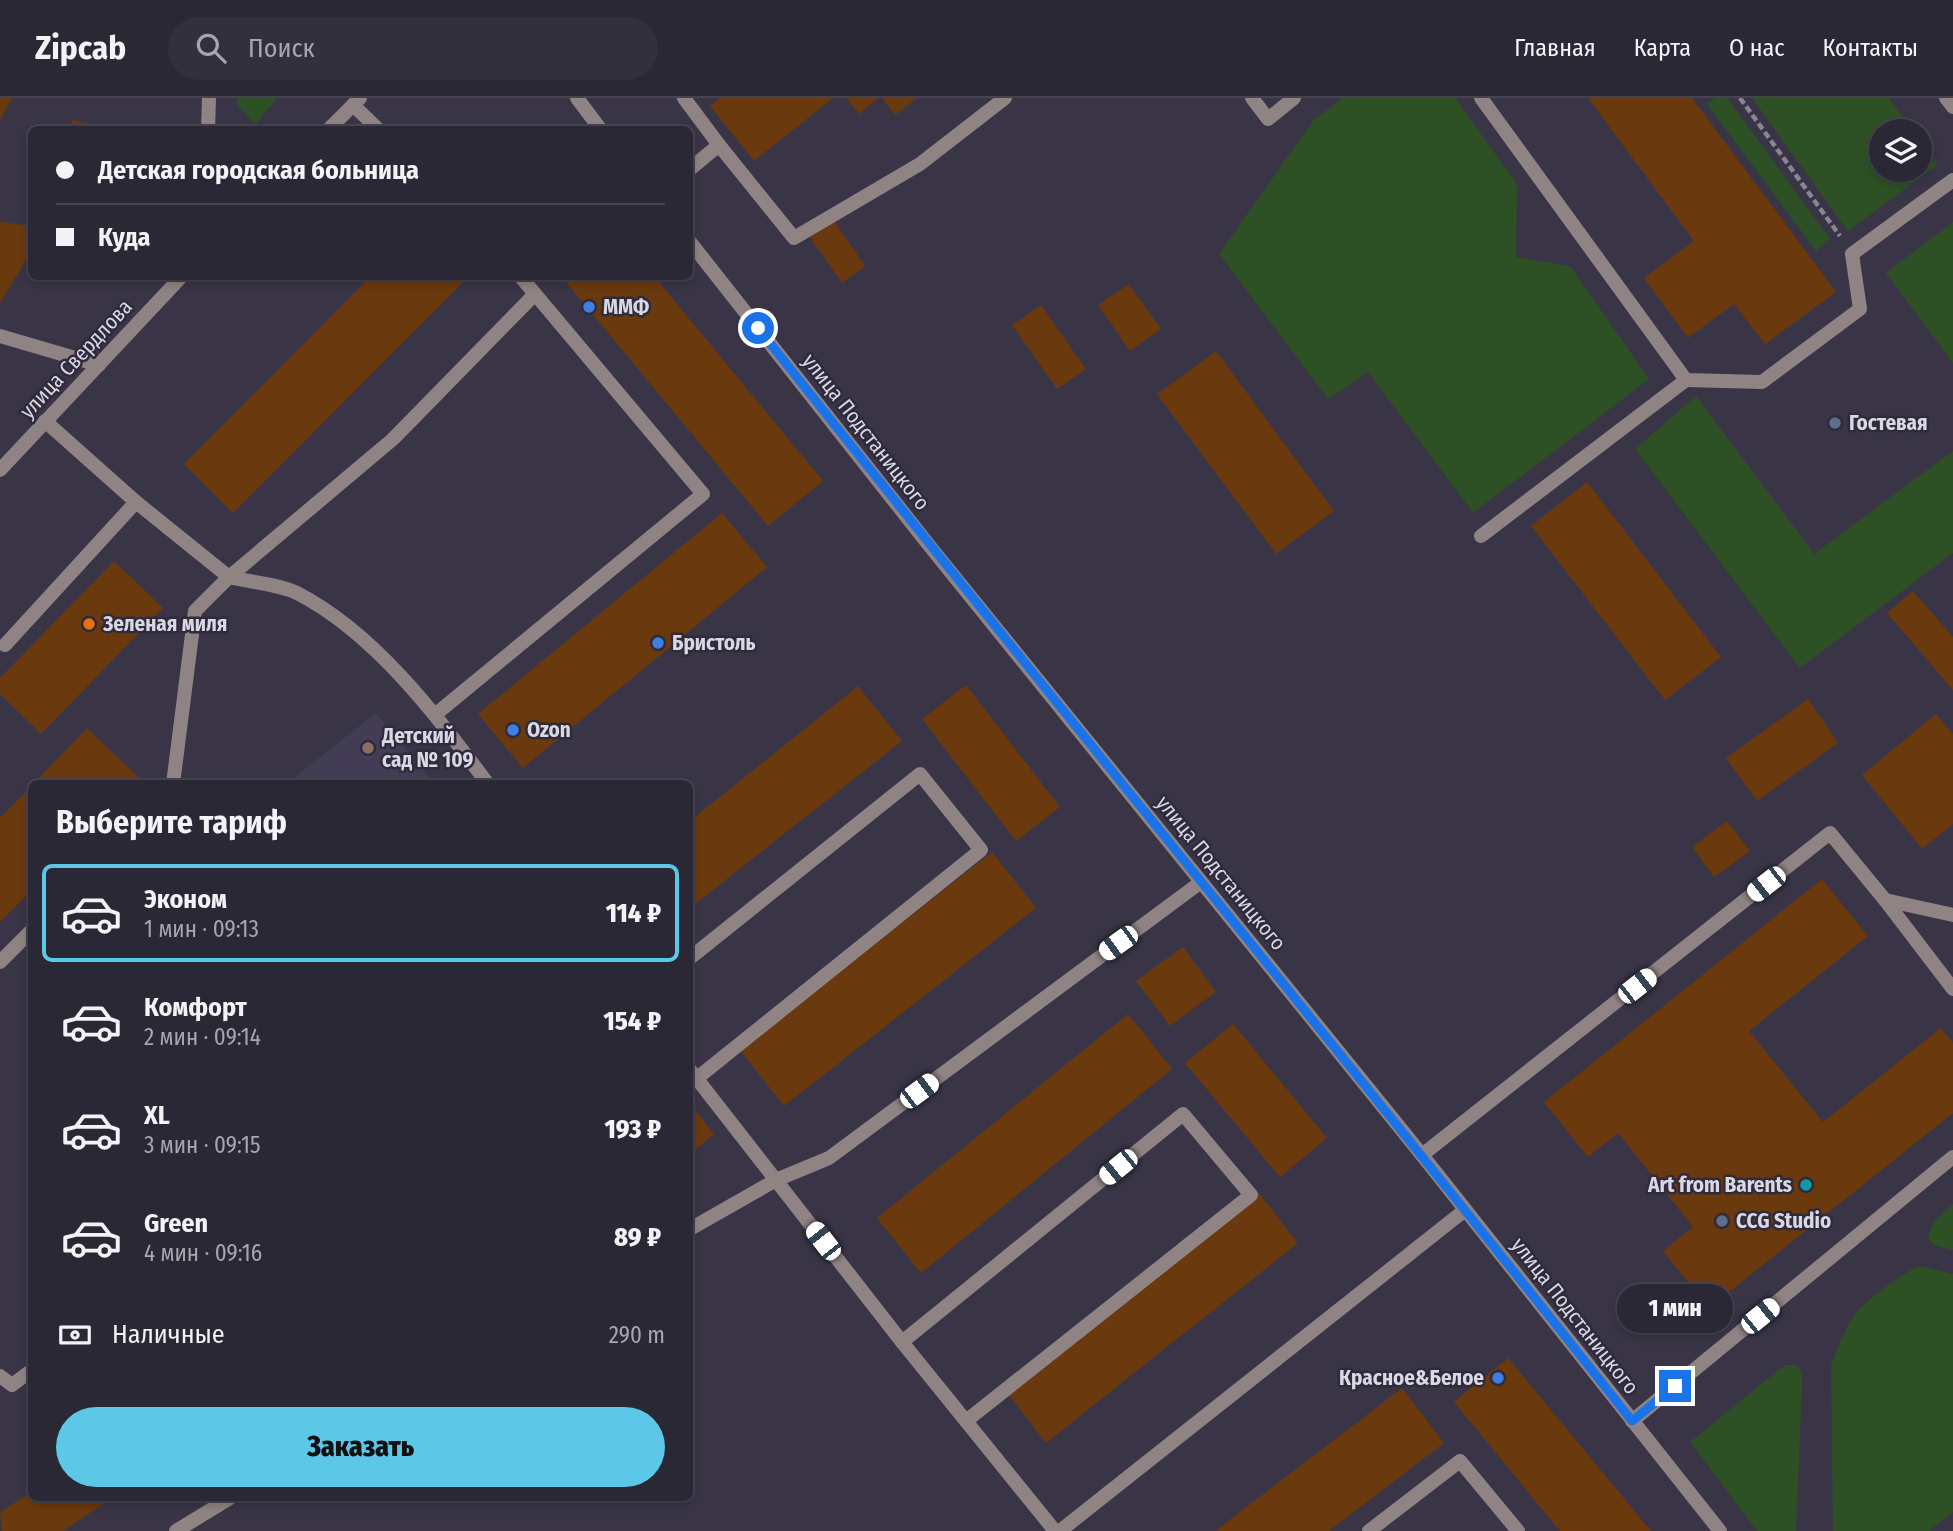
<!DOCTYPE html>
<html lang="ru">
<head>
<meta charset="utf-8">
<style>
	body { margin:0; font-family:"Fira Sans Condensed",sans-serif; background:#33303d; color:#f1f3f6; height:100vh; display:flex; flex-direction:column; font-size:26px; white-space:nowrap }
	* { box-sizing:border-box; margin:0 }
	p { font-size:23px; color:#a6a6ad }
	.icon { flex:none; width:38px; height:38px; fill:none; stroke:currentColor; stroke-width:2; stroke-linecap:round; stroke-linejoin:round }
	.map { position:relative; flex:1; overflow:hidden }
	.details { position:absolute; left:28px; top:682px; width:665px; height:721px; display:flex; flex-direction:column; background:#2b2835; border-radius:10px; box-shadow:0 4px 10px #0003,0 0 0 2px #474450 }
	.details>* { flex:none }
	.guide { position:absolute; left:28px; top:28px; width:665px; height:154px; border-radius:10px; box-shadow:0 4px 10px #0003,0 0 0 2px #474450; display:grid; align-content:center; height:154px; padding:0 28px; background:#2b2835 }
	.controls { position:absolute; left:1869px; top:21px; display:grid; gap:14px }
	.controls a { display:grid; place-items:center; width:63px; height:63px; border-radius:50%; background:#2b2835; box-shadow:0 4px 10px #0003,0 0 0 2px #474450; font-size:35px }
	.end { position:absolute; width:32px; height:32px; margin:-16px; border:9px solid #1a73e8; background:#fff; box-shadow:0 0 0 4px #fff }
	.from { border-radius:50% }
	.bubble { position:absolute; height:49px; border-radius:24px; background:#2b2835; box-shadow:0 4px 10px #0003,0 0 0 2px #474450; font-size:23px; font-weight:800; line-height:49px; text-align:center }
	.car { position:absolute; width:21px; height:42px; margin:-21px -10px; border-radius:9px; box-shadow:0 0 5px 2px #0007; background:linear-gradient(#fff 24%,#345 0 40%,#fff 0 76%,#345 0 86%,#fff 0) }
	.guide b { display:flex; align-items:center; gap:24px; height:66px; font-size:26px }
	.guide b+b { border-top:2px solid #474450 }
	.guide i { width:18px; height:18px; background:#f1f3f6 }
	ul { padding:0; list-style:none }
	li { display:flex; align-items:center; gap:21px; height:98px; margin:0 14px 10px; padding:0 14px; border:4px solid transparent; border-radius:10px }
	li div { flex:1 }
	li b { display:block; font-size:26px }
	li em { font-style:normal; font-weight:800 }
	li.current { border-color:#5cc7e7 }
	li>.icon { width:63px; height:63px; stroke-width:1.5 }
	h2 { padding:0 28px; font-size:32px; line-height:84px }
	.pay { display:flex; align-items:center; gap:18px; height:77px; padding:0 28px; font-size:26px }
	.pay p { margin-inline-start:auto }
	.primary-button { display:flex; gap:14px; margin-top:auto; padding:14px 28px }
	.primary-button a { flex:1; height:80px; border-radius:42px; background:#5cc7e7; color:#111; font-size:28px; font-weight:800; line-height:80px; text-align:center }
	header { display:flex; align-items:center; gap:42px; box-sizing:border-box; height:98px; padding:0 35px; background:#2b2835; border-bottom:2px solid #474450 }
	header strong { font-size:33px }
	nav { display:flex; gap:38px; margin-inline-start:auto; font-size:24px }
	.search { width:490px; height:63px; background:#33303d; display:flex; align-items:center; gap:18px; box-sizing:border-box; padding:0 24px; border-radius:38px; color:#a6a6ad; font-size:26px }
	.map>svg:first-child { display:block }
	.built { fill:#423d55 }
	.green { fill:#2d5125 }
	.building { fill:#6b390e }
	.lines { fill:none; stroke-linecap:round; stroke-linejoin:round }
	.path { stroke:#888594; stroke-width:4.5; stroke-dasharray:7 3.5; stroke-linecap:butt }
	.service { stroke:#8f8383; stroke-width:14 }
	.minor { stroke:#8f8383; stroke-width:14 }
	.tertiary { stroke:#8f8383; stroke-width:14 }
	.route { stroke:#1a73e8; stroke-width:9 }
	.shop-dot { fill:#3f7fe0; stroke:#2f2a3c; stroke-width:2.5 }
	.service-dot { fill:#5c6f8a; stroke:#2f2a3c; stroke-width:2.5 }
	.food-dot { fill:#e8710a; stroke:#2f2a3c; stroke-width:2.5 }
	.education-dot { fill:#8d6e63; stroke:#2f2a3c; stroke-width:2.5 }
	.culture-dot { fill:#0f9aa8; stroke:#2f2a3c; stroke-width:2.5 }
	.labels { text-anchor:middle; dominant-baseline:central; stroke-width:5; stroke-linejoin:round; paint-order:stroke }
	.poi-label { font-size:21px; font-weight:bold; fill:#dad8e3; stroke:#2f2a3c; text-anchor:start }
	.street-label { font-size:21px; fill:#dad8e3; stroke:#2f2a3c }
</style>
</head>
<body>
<header>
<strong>Zipcab</strong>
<div class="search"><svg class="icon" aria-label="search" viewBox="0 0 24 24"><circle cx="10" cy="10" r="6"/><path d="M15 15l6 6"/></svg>Поиск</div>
<nav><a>Главная</a><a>Карта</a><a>О нас</a><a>Контакты</a></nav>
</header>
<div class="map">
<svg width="1953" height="1433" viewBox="0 0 1953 1433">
	<rect width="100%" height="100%" fill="#393547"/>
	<polygon class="built" points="376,615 435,686 286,686"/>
	<g class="green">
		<polygon points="237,0 277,0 255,27 237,6"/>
		<polygon points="1343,0 1455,0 1517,86 1516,159 1570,168 1649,281 1473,415 1368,274 1328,301 1219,156 1313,23"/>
		<polygon points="1715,0 1727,0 1830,141 1816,153 1707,6"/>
		<polygon points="1752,0 1889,0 1913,33 1881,33 1881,72 1920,72 1920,42 1938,67 1848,133"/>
		<polygon points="1953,124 1953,265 1886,175"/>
		<polygon points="1696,298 1814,456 1953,353 1953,455 1800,570 1635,351"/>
		<polygon points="1953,1106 1953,1152 1934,1147 1928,1140 1933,1125"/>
		<path d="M1919,1168L1953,1176V1414L1929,1433H1833L1831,1268C1837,1251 1844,1233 1854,1218C1864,1203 1902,1176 1919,1168Z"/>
		<polygon points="1785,1267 1796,1267 1801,1273 1802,1287 1796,1433 1757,1433 1690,1344"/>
	</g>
	<g class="building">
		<polygon points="0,0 12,0 0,22"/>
		<polygon points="720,0 833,0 754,63 710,8"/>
		<polygon points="846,0 878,0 859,16"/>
		<polygon points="882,0 917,0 895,17"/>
		<polygon points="1588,0 1692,0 1836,194 1765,246 1734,206 1688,240 1644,180 1694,143"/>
		<polygon points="72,22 117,30 117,32 71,32"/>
		<polygon points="834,123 865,168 842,185 810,139"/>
		<polygon points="0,124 32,128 32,152 0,205"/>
		<polygon points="371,178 469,178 233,415 184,366"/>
		<polygon points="561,178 654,178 823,383 768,428"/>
		<polygon points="1129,186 1161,231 1130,253 1098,207"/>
		<polygon points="1041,207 1086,271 1057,291 1012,227"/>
		<polygon points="1216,253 1334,413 1276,456 1157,296"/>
		<polygon points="1587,384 1721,559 1665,602 1531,428"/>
		<polygon points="722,415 767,469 523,670 478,616"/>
		<polygon points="114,463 163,510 41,636 0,596 0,580"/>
		<polygon points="1913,493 1953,539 1953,592 1887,515"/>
		<polygon points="966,587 1060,709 1016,743 922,621"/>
		<polygon points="858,588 902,643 690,810 690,723"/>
		<polygon points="1808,601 1838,645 1757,703 1726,660"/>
		<polygon points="1936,616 1953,636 1953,726 1922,751 1862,677"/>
		<polygon points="87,630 139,680 134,686 33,686"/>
		<polygon points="32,688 32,792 0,824 0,720"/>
		<polygon points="1727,723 1750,753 1714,779 1692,749"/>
		<polygon points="992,754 1036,810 784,1008 740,952"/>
		<polygon points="1822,781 1868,838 1749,933 1823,1024 1941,930 1953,945 1953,1015 1709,1210 1663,1153 1693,1129 1618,1035 1588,1059 1544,1004"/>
		<polygon points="1183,849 1216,894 1170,928 1136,883"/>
		<polygon points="1128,916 1172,971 921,1175 877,1120"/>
		<polygon points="1233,926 1327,1040 1280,1079 1185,965"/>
		<polygon points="690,1006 714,1036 690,1056"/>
		<polygon points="1257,1093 1298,1145 1046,1345 1005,1292"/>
		<polygon points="1508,1260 1651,1433 1560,1433 1454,1304"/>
		<polygon points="1402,1290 1444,1345 1329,1433 1215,1433"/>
		<polygon points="32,1394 32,1400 108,1400 109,1402 63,1433 2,1433 0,1414"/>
	</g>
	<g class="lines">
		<polyline class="path" points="1740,0 1840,138"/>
		<g class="service">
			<polyline points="684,0 719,47"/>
			<polyline points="1252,0 1268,21 1294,0"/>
			<polyline points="1481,0 1686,282 1762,284 1860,211 1852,156 1953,82"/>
			<polyline points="353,7 379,32"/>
			<polyline points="690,71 719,47 794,140 920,66 1005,0"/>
			<polyline points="0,238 99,267"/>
			<polyline points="45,323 136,404 229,479 195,513 173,686"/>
			<polyline points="1481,438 1686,282"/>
			<polyline points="229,479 393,341 535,196"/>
			<path d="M229,479C249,484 279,486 297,495C375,535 436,617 488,686"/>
			<polyline points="5,547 136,404"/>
			<polyline points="436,616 703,396 520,178"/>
			<polyline points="1885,802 1953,817"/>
			<polyline points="690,860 920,676 981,752 696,981"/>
			<polyline points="0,864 32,832"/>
			<polyline points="690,972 902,1244 1055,1433"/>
			<polyline points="1422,1057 1830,735 1885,802 1953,891"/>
			<polyline points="776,1082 829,1060 1201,784"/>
			<polyline points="902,1244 1183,1016 1251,1097 966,1323"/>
			<polyline points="0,1278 12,1287 32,1272"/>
			<polyline points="1632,1323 1953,1059"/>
			<polyline points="1060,1433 1465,1112"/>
			<polyline points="1369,1433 1460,1363 1518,1433"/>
		</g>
		<g class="minor">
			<polyline points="577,0 601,32"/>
			<polyline points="208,32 209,0"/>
			<polyline points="690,144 928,446 1422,1057 1720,1433"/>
			<polyline points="690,1131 776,1082"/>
			<polyline points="176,1433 230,1400"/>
		</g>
		<g class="tertiary">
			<polyline points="1946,0 1953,9"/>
			<polyline points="328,32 360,0"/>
			<polyline points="0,372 182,178"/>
		</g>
	</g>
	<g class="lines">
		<path class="route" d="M758,230C1047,597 1344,956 1632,1323L1675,1288"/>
	</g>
	<g class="shop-dot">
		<circle cx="589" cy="209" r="7"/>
		<circle cx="658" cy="545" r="7"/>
		<circle cx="513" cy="632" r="7"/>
		<circle cx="1498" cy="1280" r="7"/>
	</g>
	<g class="service-dot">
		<circle cx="1835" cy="325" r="7"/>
		<circle cx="1722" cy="1123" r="7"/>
	</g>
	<circle class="food-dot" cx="89" cy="526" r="7"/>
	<circle class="education-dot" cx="368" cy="650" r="7"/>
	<circle class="culture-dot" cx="1806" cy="1087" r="7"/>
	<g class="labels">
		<g class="poi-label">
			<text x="603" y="209">ММФ</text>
			<text x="1849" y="325">Гостевая</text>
			<text x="103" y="526">Зеленая миля</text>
			<text x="672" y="545">Бристоль</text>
			<text x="527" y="632">Ozon</text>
			<text x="382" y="638">Детский<tspan x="382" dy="24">сад № 109</tspan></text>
			<text x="1792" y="1087" text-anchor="end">Art from Barents</text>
			<text x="1736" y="1123">CCG Studio</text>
			<text x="1484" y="1280" text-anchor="end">Красное&amp;Белое</text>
		</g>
		<g class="street-label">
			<text transform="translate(76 261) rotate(-47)">улица Свердлова</text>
			<text transform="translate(866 334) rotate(52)">улица Подстаницкого</text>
			<text transform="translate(1221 775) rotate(51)">улица Подстаницкого</text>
			<text transform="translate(1575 1218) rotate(52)">улица Подстаницкого</text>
		</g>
	</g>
</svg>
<div class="controls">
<a><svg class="icon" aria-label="layers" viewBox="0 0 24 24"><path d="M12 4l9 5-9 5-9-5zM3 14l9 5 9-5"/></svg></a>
</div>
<i class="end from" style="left:758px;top:230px"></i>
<i class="end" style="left:1675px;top:1288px"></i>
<div class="bubble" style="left:1617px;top:1186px;width:116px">1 мин</div>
<i class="car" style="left:1766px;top:786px;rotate:232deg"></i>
<i class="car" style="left:1118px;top:845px;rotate:234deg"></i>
<i class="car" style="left:1637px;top:888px;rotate:52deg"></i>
<i class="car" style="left:919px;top:993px;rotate:53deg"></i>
<i class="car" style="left:1118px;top:1069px;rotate:231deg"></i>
<i class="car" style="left:823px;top:1143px;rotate:322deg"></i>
<i class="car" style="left:1760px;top:1218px;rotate:51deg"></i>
<div class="guide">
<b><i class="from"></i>Детская городская больница</b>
<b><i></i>Куда</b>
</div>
<section class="details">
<h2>Выберите тариф</h2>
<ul>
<li class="current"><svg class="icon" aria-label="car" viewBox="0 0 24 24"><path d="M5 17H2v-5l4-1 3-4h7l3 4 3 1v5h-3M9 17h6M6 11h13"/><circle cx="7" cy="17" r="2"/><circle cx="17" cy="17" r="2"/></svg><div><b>Эконом</b><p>1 мин · 09:13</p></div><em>114 ₽</em></li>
<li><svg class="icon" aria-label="car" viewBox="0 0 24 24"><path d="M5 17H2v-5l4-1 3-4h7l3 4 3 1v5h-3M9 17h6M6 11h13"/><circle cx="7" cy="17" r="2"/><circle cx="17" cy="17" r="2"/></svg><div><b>Комфорт</b><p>2 мин · 09:14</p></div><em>154 ₽</em></li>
<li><svg class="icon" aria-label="car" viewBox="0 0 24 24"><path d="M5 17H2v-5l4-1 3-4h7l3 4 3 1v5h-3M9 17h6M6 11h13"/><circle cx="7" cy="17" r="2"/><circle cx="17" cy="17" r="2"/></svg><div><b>XL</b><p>3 мин · 09:15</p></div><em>193 ₽</em></li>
<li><svg class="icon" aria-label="car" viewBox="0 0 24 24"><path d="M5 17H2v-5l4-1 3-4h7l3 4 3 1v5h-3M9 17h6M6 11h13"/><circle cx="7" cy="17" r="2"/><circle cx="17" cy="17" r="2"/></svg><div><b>Green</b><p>4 мин · 09:16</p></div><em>89 ₽</em></li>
</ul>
<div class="pay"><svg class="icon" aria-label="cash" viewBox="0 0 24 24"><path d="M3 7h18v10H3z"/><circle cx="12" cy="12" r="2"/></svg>Наличные<p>290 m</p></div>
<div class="primary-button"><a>Заказать</a></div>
</section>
</div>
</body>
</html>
